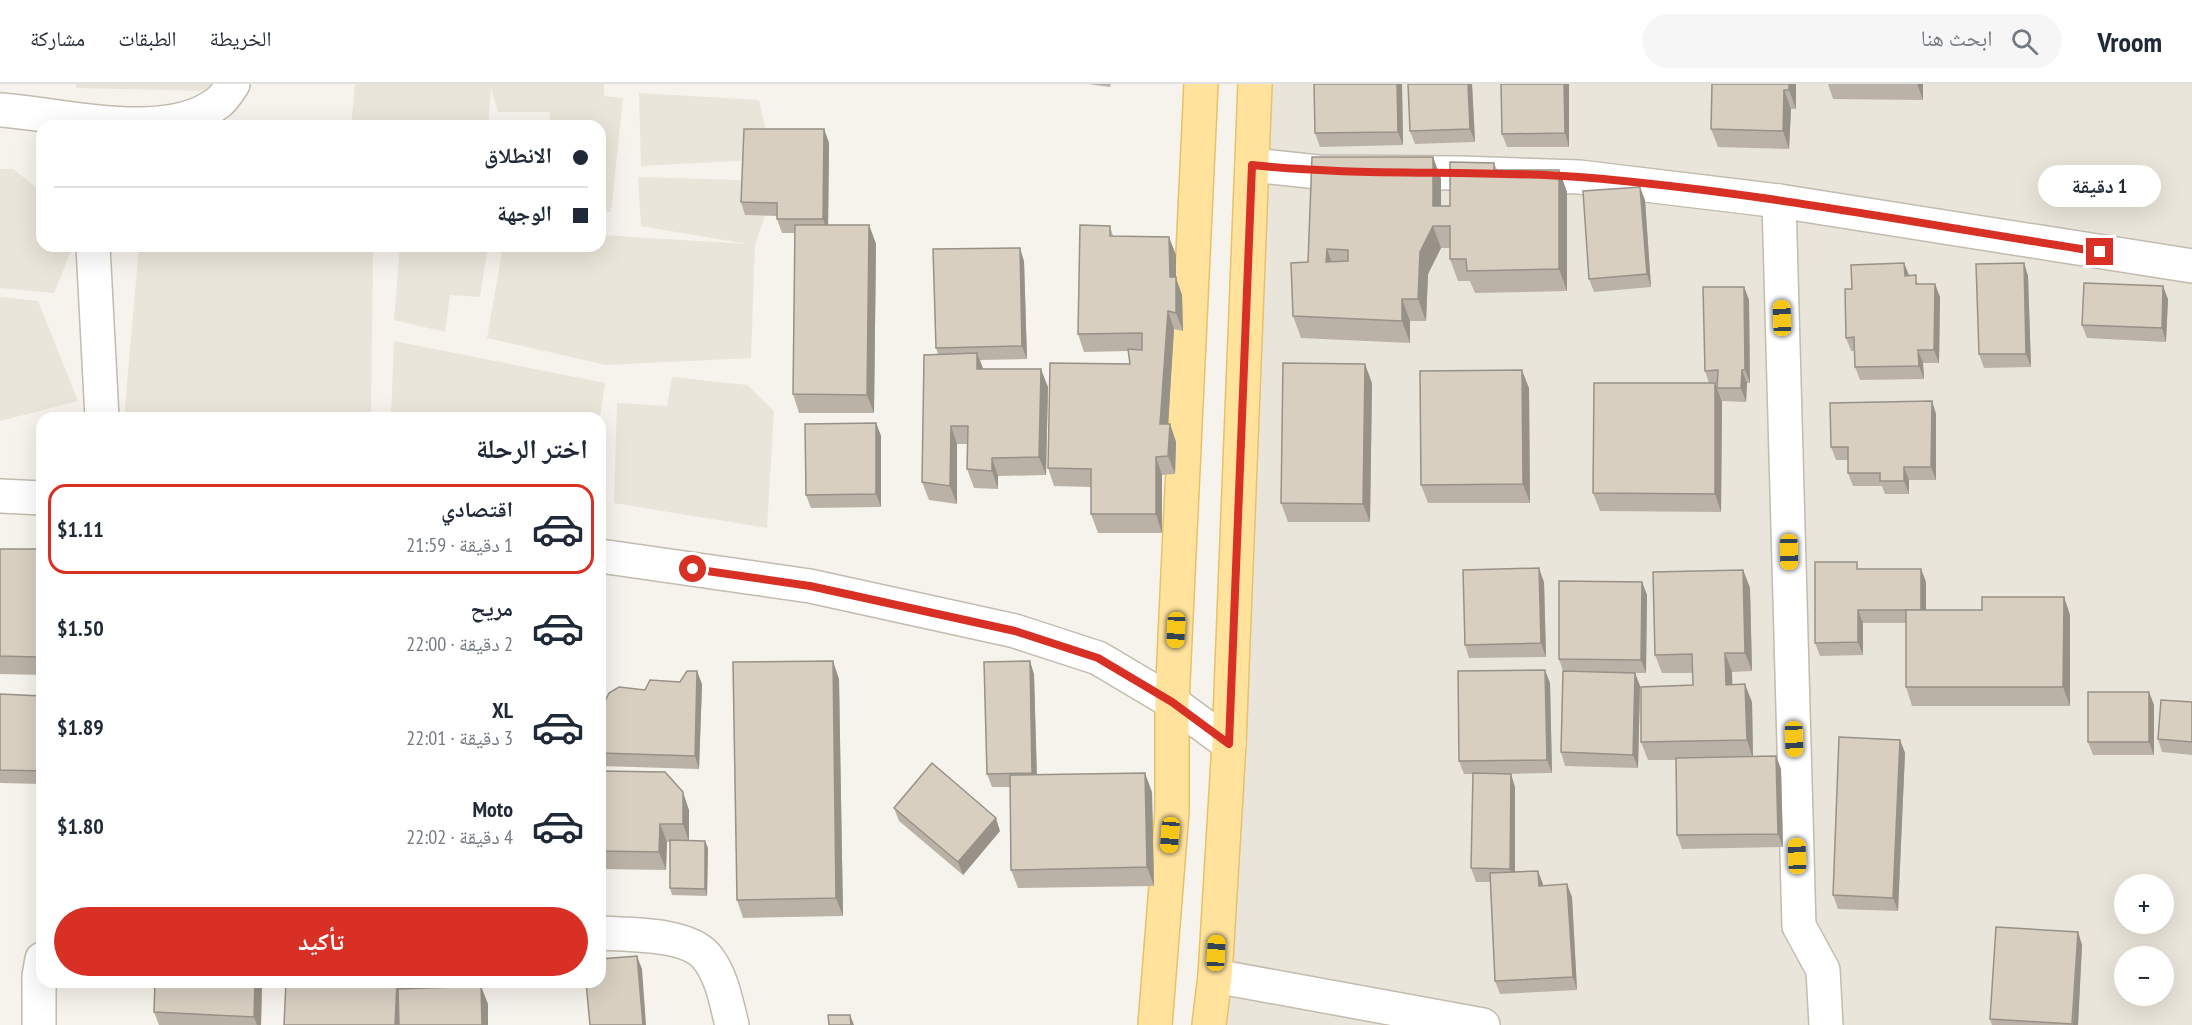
<!DOCTYPE html>
<html lang="ar">
<head>
<meta charset="utf-8">
<style>
	body { margin:0; font-family:"PT Sans Narrow","Noto Naskh Arabic",sans-serif; background:#f6f6f7; color:#1f2937; direction:rtl; height:100vh; display:flex; flex-direction:column; font-size:22px; white-space:nowrap }
	* { box-sizing:border-box; margin:0 }
	p { font-size:20px; color:#747a83 }
	.icon { flex:none; width:33px; height:33px; fill:none; stroke:currentColor; stroke-width:2; stroke-linecap:round; stroke-linejoin:round }
	.map { position:relative; flex:1; overflow:hidden; direction:ltr }
	.sheet { position:absolute; left:36px; top:328px; width:570px; height:576px; display:flex; flex-direction:column; background:#fff; border-radius:18px; box-shadow:0 6px 24px #0002; direction:rtl }
	.sheet>* { flex:none }
	.hud { position:absolute; left:36px; top:36px; width:570px; height:132px; border-radius:18px; box-shadow:0 6px 24px #0002; direction:rtl; display:grid; align-content:center; height:132px; padding:0 18px; background:#fff }
	.buttons { position:absolute; left:2114px; top:790px; display:grid; gap:12px }
	.buttons a { display:grid; place-items:center; width:60px; height:60px; border-radius:50%; background:#fff; box-shadow:0 6px 24px #0002; font-size:30px }
	.end { position:absolute; width:27px; height:27px; margin:-14px; border:8px solid #d93025; background:#fff; box-shadow:0 0 0 3px #fff }
	.from { border-radius:50% }
	.bubble { position:absolute; height:42px; border-radius:21px; background:#fff; box-shadow:0 6px 24px #0002; font-size:20px; font-weight:800; line-height:42px; text-align:center; direction:rtl }
	.car { position:absolute; width:18px; height:36px; margin:-18px -9px; border-radius:8px; box-shadow:0 0 4px 2px #0007; background:linear-gradient(#f5c518 24%,#345 0 40%,#f5c518 0 76%,#345 0 86%,#f5c518 0) }
	.hud b { display:flex; align-items:center; gap:21px; height:57px; font-size:22px }
	.hud b+b { border-top:2px solid #e0e1e3 }
	.hud i { width:15px; height:15px; background:#1f2937 }
	ul { padding:0; list-style:none }
	li { display:flex; align-items:center; gap:18px; height:90px; margin:0 12px 9px; padding:0 6px; border:3px solid transparent; border-radius:18px }
	li div { flex:1 }
	li b { display:block; font-size:22px }
	li em { font-style:normal; font-weight:800 }
	li.on { border-color:#d93025 }
	li>.icon { width:54px; height:54px; stroke-width:1.5 }
	h2 { padding:0 18px; font-size:27px; line-height:72px }
	.primary-button { display:flex; gap:12px; margin-top:auto; padding:12px 18px }
	.primary-button a { flex:1; height:69px; border-radius:36px; background:#d93025; color:#fff; font-size:24px; font-weight:800; line-height:69px; text-align:center }
	header { display:flex; align-items:center; gap:36px; box-sizing:border-box; height:84px; padding:0 30px; background:#fff; border-bottom:2px solid #e0e1e3 }
	header strong { font-size:28px }
	nav { display:flex; gap:33px; margin-inline-start:auto; font-size:21px }
	.search { width:420px; height:54px; background:#f6f6f7; display:flex; align-items:center; gap:15px; box-sizing:border-box; padding:0 21px; border-radius:33px; color:#747a83; font-size:22px }
	.map>svg:first-child { display:block }
	.residential { fill:#eae5da; fill-rule:evenodd }
	.lines { fill:none; stroke-linecap:round; stroke-linejoin:round }
	.street-casing { stroke:#c2bbae; stroke-width:36 }
	.primary-casing { stroke:#e6c16a; stroke-width:36 }
	.street { stroke:#fff; stroke-width:33 }
	.primary { stroke:#ffe39c; stroke-width:33 }
	.wall { fill:#bab2a6 }
	.shaded-wall { fill:#979187 }
	.building { fill:#d8cfc1; stroke:#979187; stroke-width:1.5; fill-rule:evenodd }
	.route { stroke:#d93025; stroke-width:8 }
</style>
</head>
<body>
<header>
<strong>Vroom</strong>
<div class="search"><svg class="icon" aria-label="search" viewBox="0 0 24 24"><circle cx="10" cy="10" r="6"/><path d="M15 15l6 6"/></svg>ابحث هنا</div>
<nav><a>الخريطة</a><a>الطبقات</a><a>مشاركة</a></nav>
</header>
<div class="map">
<svg width="2192" height="941" viewBox="0 0 2192 941">
	<rect width="100%" height="100%" fill="#f6f3ec"/>
	<g class="residential">
		<polygon points="76,0 212,0 211,7 76,4"/>
		<polygon points="355,0 604,0 604,12 623,14 611,128 600,127 600,42 549,42 550,28 498,28 491,4 488,42 351,42"/>
		<path d="M1255,0H2192V941H1209ZM2124,801H2163V840H2124ZM2124,873H2163V912H2124Z"/>
		<polygon points="639,9 759,16 772,75 641,82"/>
		<polygon points="0,85 13,85 42,108 42,162 73,162 54,209 0,204"/>
		<polygon points="638,93 777,97 755,161 751,274 606,281 487,254 503,162 600,162 600,151 747,160 641,142"/>
		<polygon points="139,162 373,162 371,334 124,334"/>
		<polygon points="400,162 488,162 480,213 450,211 445,248 394,236"/>
		<polygon points="0,213 38,217 78,317 0,337"/>
		<polygon points="394,257 605,299 600,334 391,334"/>
		<polygon points="672,293 747,301 774,327 767,444 614,419 617,319 667,322"/>
	</g>
	<g class="lines">
		<g class="street-casing">
			<g id="street">
				<path d="M0,26C62,30 166,60 219,18C224,14 229,6 233,0"/>
				<polyline points="1252,81 1318,88 1460,89 1579,93 1779,117 2192,182"/>
				<polyline points="1779,117 1799,842 1823,886 1826,941"/>
				<polyline points="93,162 102,334"/>
				<polyline points="0,412 42,414"/>
				<polyline points="600,472 810,502 1015,547 1098,574 1172,618 1229,660"/>
				<path d="M600,849C629,851 686,849 706,872C722,891 726,918 732,941"/>
				<polyline points="1215,892 1483,941"/>
				<polyline points="39,941 39,892 42,875"/>
			</g>
		</g>
		<g class="primary-casing">
			<g id="primary">
				<polyline points="1155,941 1172,727 1172,618 1201,0"/>
				<polyline points="1209,941 1215,892 1229,660 1255,0"/>
			</g>
		</g>
		<use href="#street" class="street"/>
		<use href="#primary" class="primary"/>
	</g>
	<g class="wall">
		<polygon points="1088,0 1111,0 1110,3"/>
		<polygon points="1402,0 1403,61 1320,63 1315,49"/>
		<polygon points="1408,0 1472,0 1475,58 1415,60 1410,47"/>
		<polygon points="1501,0 1569,0 1569,63 1507,63 1502,50"/>
		<polygon points="1712,0 1796,0 1796,25 1791,25 1789,65 1718,63 1711,45"/>
		<polygon points="1828,0 1923,0 1923,16 1833,15"/>
		<polygon points="824,45 829,59 828,141 869,141 876,160 874,329 799,329 793,310 795,149 782,149 777,135 777,132 745,131 741,118"/>
		<polygon points="1433,73 1441,95 1441,122 1450,122 1494,79 1497,86 1559,86 1567,108 1567,207 1475,209 1470,197 1458,197 1450,175 1450,164 1441,164 1428,190 1426,237 1410,237 1410,259 1301,254 1293,232 1308,178"/>
		<polygon points="1645,116 1651,203 1594,208 1589,195"/>
		<polygon points="1110,142 1113,152 1176,171 1176,194 1182,211 1183,247 1174,245 1168,340 1170,340 1176,358 1175,390 1162,391 1162,449 1098,449 1091,430 1091,403 1054,402 1048,384 1130,280 1129,267 1084,268 1078,250"/>
		<polygon points="1024,177 1027,275 980,276 983,285 1048,303 1046,391 998,392 998,405 974,404 967,385 968,360 957,360 957,420 929,416 922,398 938,270 936,264"/>
		<polygon points="1904,179 1909,191 1919,200 1935,200 1940,213 1939,279 1923,279 1924,295 1860,296 1855,283 1854,267 1851,267 1846,254 1852,205"/>
		<polygon points="2024,179 2028,192 2031,283 1984,284 1979,270"/>
		<polygon points="1744,203 1749,216 1750,299 1747,299 1746,318 1722,317 1717,304 1717,300 1716,300 1722,318 1721,428 1600,427 1593,409 1709,299 1705,287"/>
		<polygon points="2168,215 2166,258 2087,254 2082,241"/>
		<polygon points="1372,299 1370,438 1288,438 1281,419"/>
		<polygon points="1529,304 1530,419 1428,419 1421,401"/>
		<polygon points="1932,317 1936,330 1936,396 1909,396 1909,410 1885,410 1882,402 1853,402 1848,389 1848,376 1836,376 1831,363"/>
		<polygon points="876,339 881,352 881,423 811,424 806,411"/>
		<polygon points="0,465 39,465 42,475 42,591 0,590"/>
		<polygon points="1860,485 1921,485 1926,498 1926,526 1982,526 2064,513 2070,531 2070,622 1912,622 1906,603 1906,539 1863,539 1863,571 1820,572 1815,559"/>
		<polygon points="1743,486 1750,504 1752,587 1732,588 1732,601 1752,618 1753,672 1776,672 1781,685 1783,763 1682,765 1677,751 1676,676 1648,676 1641,658 1693,601 1693,589 1662,589 1655,571"/>
		<polygon points="1544,498 1546,573 1469,574 1465,561"/>
		<polygon points="1642,498 1647,511 1646,589 1635,589 1640,602 1638,684 1565,682 1561,668 1563,587 1559,575"/>
		<polygon points="1034,590 1037,691 1152,708 1154,802 1018,804 1011,786 1010,703 992,703 987,690"/>
		<polygon points="839,595 843,832 743,834 737,816"/>
		<polygon points="1550,599 1552,689 1504,690 1515,703 1515,788 1538,787 1543,802 1572,813 1577,906 1500,910 1495,897 1490,798 1476,798 1471,784 1473,690 1464,690 1459,677"/>
		<polygon points="702,600 699,685 600,682 600,619 604,619 645,606"/>
		<polygon points="2149,608 2154,621 2154,671 2093,671 2088,658"/>
		<polygon points="0,610 42,612 42,700 0,699"/>
		<polygon points="2192,618 2192,671 2162,668 2158,655"/>
		<polygon points="1900,656 1905,669 1898,827 1838,825 1833,811"/>
		<polygon points="600,687 689,726 689,756 708,764 707,812 672,811 670,804 670,758 667,758 666,786 600,785"/>
		<polygon points="894,724 1000,747 963,791 899,737"/>
		<polygon points="2078,848 2082,861 2078,941 1992,941 1990,935"/>
		<polygon points="262,898 261,941 159,941 154,928"/>
	</g>
	<g class="shaded-wall">
		<polygon points="1397,0 1402,0 1403,61 1398,48"/>
		<polygon points="1468,0 1472,0 1475,58 1470,45"/>
		<polygon points="1564,0 1569,0 1569,63 1565,49"/>
		<polygon points="1789,0 1796,0 1796,25 1789,6"/>
		<polygon points="1917,0 1923,0 1923,16"/>
		<polygon points="1784,6 1791,25 1789,65 1783,47"/>
		<polygon points="824,45 829,59 828,149 823,135"/>
		<polygon points="1433,73 1441,95 1441,144 1433,122"/>
		<polygon points="1559,86 1567,108 1567,207 1559,185"/>
		<polygon points="1640,103 1645,116 1651,203 1647,190"/>
		<polygon points="869,141 876,160 874,329 867,311"/>
		<polygon points="1433,142 1441,164 1428,190 1426,237 1418,215 1420,168"/>
		<polygon points="1169,153 1176,171 1176,194 1182,211 1183,247 1176,229 1170,193"/>
		<polygon points="1020,164 1024,177 1027,275 1022,262"/>
		<polygon points="1327,165 1335,187 1326,178"/>
		<polygon points="1904,179 1909,192 1905,192"/>
		<polygon points="2024,179 2028,192 2031,283 2026,270"/>
		<polygon points="1935,200 1940,213 1939,279 1934,266"/>
		<polygon points="2163,202 2168,215 2166,258 2162,244"/>
		<polygon points="1744,203 1749,216 1750,299 1745,286"/>
		<polygon points="1402,215 1410,237 1410,259 1402,237"/>
		<polygon points="1168,227 1174,245 1167,358 1160,340"/>
		<polygon points="1918,266 1923,279 1924,295 1919,282"/>
		<polygon points="977,269 984,287 977,285"/>
		<polygon points="1365,280 1372,299 1370,438 1363,420"/>
		<polygon points="1041,285 1048,303 1046,391 1039,373"/>
		<polygon points="1522,286 1529,304 1530,419 1523,400"/>
		<polygon points="1742,286 1747,299 1746,318 1741,304"/>
		<polygon points="1715,299 1722,318 1721,428 1715,410"/>
		<polygon points="1932,317 1936,330 1936,396 1931,383"/>
		<polygon points="876,339 881,352 881,423 876,410"/>
		<polygon points="1170,340 1176,358 1175,390 1168,372"/>
		<polygon points="951,342 957,360 957,420 950,402"/>
		<polygon points="1156,373 1162,391 1162,449 1156,430"/>
		<polygon points="992,374 998,392 998,405 992,387"/>
		<polygon points="1904,383 1909,396 1909,410 1904,397"/>
		<polygon points="39,465 42,475 42,588 37,573"/>
		<polygon points="1539,484 1544,498 1546,573 1541,559"/>
		<polygon points="1921,485 1926,498 1926,539 1921,526"/>
		<polygon points="1743,486 1750,504 1752,587 1745,569"/>
		<polygon points="1642,498 1647,511 1646,589 1641,576"/>
		<polygon points="2064,513 2070,531 2070,622 2063,603"/>
		<polygon points="1858,526 1863,539 1863,571 1858,558"/>
		<polygon points="1725,569 1732,588 1733,619 1726,601"/>
		<polygon points="833,577 839,595 843,832 836,814"/>
		<polygon points="1030,577 1034,590 1037,702 1032,689"/>
		<polygon points="1545,586 1550,599 1552,689 1547,676"/>
		<polygon points="697,587 702,600 699,685 695,672"/>
		<polygon points="1635,589 1640,602 1638,684 1633,671"/>
		<polygon points="1745,600 1752,618 1753,675 1747,656"/>
		<polygon points="2149,608 2154,621 2154,671 2149,658"/>
		<polygon points="1900,656 1905,669 1898,827 1893,814"/>
		<polygon points="1776,672 1781,685 1783,763 1778,750"/>
		<polygon points="1145,689 1152,708 1154,802 1147,783"/>
		<polygon points="1511,690 1515,703 1515,798 1510,785"/>
		<polygon points="683,708 689,726 689,758 683,740"/>
		<polygon points="996,734 1000,747 963,791 958,778"/>
		<polygon points="660,740 667,758 666,786 659,768"/>
		<polygon points="705,757 708,764 707,812 705,805"/>
		<polygon points="1538,787 1543,800 1544,815 1539,802"/>
		<polygon points="1567,800 1572,813 1577,906 1573,893"/>
		<polygon points="2078,848 2082,861 2078,941 2073,941"/>
		<polygon points="637,872 642,885 646,941 643,941"/>
		<polygon points="255,898 262,898 261,941 257,941 254,933"/>
		<polygon points="397,898 404,898 403,941 395,941"/>
		<polygon points="481,902 488,920 488,941 482,941"/>
		<polygon points="850,931 854,941 851,941"/>
	</g>
	<g class="building">
		<polygon points="1314,0 1397,0 1398,48 1315,49"/>
		<polygon points="1408,0 1468,0 1470,45 1410,47"/>
		<polygon points="1501,0 1564,0 1565,49 1502,50"/>
		<polygon points="1712,0 1789,0 1789,6 1784,6 1783,47 1711,45"/>
		<polygon points="744,45 824,45 823,135 777,135 777,119 741,118"/>
		<path d="M1312,73H1433V122H1450V78L1494,79V86H1559V185L1467,187L1466,175H1450V142H1433L1420,168L1418,215H1402V237L1293,232L1291,179L1308,178ZM1327,165L1348,166V177L1326,178Z"/>
		<polygon points="1640,103 1647,190 1589,195 1583,107"/>
		<polygon points="795,141 869,141 867,311 793,310"/>
		<polygon points="1080,141 1110,142 1110,152 1169,153 1170,193 1176,193 1176,229 1168,227 1160,340 1170,340 1168,372 1156,373 1156,430 1091,430 1091,385 1048,384 1050,279 1130,280 1128,265 1142,266 1142,249 1078,250"/>
		<polygon points="1020,164 1022,262 936,264 933,165"/>
		<polygon points="1904,179 1905,192 1916,191 1916,200 1935,200 1934,266 1918,266 1919,282 1855,283 1854,253 1846,254 1845,205 1852,205 1851,181"/>
		<polygon points="2024,179 2026,270 1979,270 1976,180"/>
		<polygon points="2084,199 2163,202 2162,244 2082,241"/>
		<polygon points="1703,203 1744,203 1745,286 1742,286 1741,304 1717,304 1718,286 1705,287"/>
		<polygon points="977,269 977,285 1041,285 1039,373 992,374 992,387 967,385 968,342 951,342 950,402 922,398 924,271"/>
		<polygon points="1283,279 1365,280 1363,420 1281,419"/>
		<polygon points="1522,286 1523,400 1421,401 1420,287"/>
		<polygon points="1594,299 1715,299 1715,410 1593,409"/>
		<polygon points="1932,317 1931,383 1904,383 1904,397 1880,397 1880,389 1848,389 1848,363 1831,363 1830,319"/>
		<polygon points="876,339 876,410 806,411 805,340"/>
		<polygon points="0,465 39,465 37,573 0,572"/>
		<polygon points="1815,478 1857,478 1857,485 1921,485 1921,526 1858,526 1858,558 1815,559"/>
		<polygon points="1539,484 1541,559 1465,561 1463,486"/>
		<polygon points="1743,486 1745,569 1725,569 1726,601 1745,600 1747,656 1641,658 1641,603 1693,601 1692,570 1655,571 1653,488"/>
		<polygon points="1559,497 1642,498 1641,576 1559,575"/>
		<polygon points="1982,513 2064,513 2063,603 1906,603 1906,526 1982,526"/>
		<polygon points="833,577 836,814 737,816 733,578"/>
		<polygon points="1030,577 1032,689 987,690 984,578"/>
		<polygon points="1545,586 1547,676 1459,677 1458,587"/>
		<polygon points="687,587 697,587 695,672 600,669 600,619 604,619 609,609 619,603 645,606 650,596 680,598"/>
		<polygon points="1563,587 1635,589 1633,671 1561,668"/>
		<rect x="2088" y="608" width="61" height="50"/>
		<polygon points="0,610 42,612 42,687 0,686"/>
		<polygon points="2161,616 2192,618 2192,658 2158,655"/>
		<polygon points="1839,653 1900,656 1893,814 1833,811"/>
		<polygon points="1776,672 1778,750 1677,751 1676,674"/>
		<polygon points="932,679 996,734 958,778 894,724"/>
		<polygon points="600,687 665,688 683,708 683,740 660,740 659,768 600,767"/>
		<polygon points="1145,689 1147,783 1011,786 1010,691"/>
		<polygon points="1473,689 1511,690 1510,785 1471,784"/>
		<polygon points="670,756 705,757 705,805 670,804"/>
		<polygon points="1538,787 1539,802 1567,800 1573,893 1495,897 1490,789"/>
		<polygon points="1996,843 2078,848 2072,940 1990,935"/>
		<polygon points="637,872 643,941 590,941 586,898 600,898 600,875"/>
		<polygon points="155,898 255,898 254,933 154,928"/>
		<polygon points="286,898 397,898 395,941 284,941"/>
		<polygon points="481,902 482,941 399,941 398,905"/>
		<polygon points="828,931 850,931 851,941 829,941"/>
	</g>
	<g class="lines">
		<path class="route" d="M693,485L810,502L1015,547L1098,574L1172,618L1229,660L1252,81C1361,93 1470,85 1579,93C1754,107 1927,141 2100,168"/>
	</g>
</svg>
<div class="buttons">
<a>+</a>
<a>−</a>
</div>
<i class="end from" style="left:693px;top:485px"></i>
<i class="end" style="left:2100px;top:168px"></i>
<div class="bubble" style="left:2038px;top:81px;width:123px">1 دقيقة</div>
<i class="car" style="left:1782px;top:234px;rotate:358deg"></i>
<i class="car" style="left:1789px;top:468px;rotate:179deg"></i>
<i class="car" style="left:1176px;top:546px;rotate:183deg"></i>
<i class="car" style="left:1794px;top:655px;rotate:178deg"></i>
<i class="car" style="left:1170px;top:751px;rotate:185deg"></i>
<i class="car" style="left:1797px;top:772px;rotate:358deg"></i>
<i class="car" style="left:1216px;top:869px;rotate:3deg"></i>
<div class="hud">
<b><i class="from"></i>الانطلاق</b>
<b><i></i>الوجهة</b>
</div>
<section class="sheet">
<h2>اختر الرحلة</h2>
<ul>
<li class="on"><svg class="icon" aria-label="car" viewBox="0 0 24 24"><path d="M5 17H2v-5l4-1 3-4h7l3 4 3 1v5h-3M9 17h6M6 11h13"/><circle cx="7" cy="17" r="2"/><circle cx="17" cy="17" r="2"/></svg><div><b>اقتصادي</b><p>1 دقيقة · 21:59</p></div><em>$1.11</em></li>
<li><svg class="icon" aria-label="car" viewBox="0 0 24 24"><path d="M5 17H2v-5l4-1 3-4h7l3 4 3 1v5h-3M9 17h6M6 11h13"/><circle cx="7" cy="17" r="2"/><circle cx="17" cy="17" r="2"/></svg><div><b>مريح</b><p>2 دقيقة · 22:00</p></div><em>$1.50</em></li>
<li><svg class="icon" aria-label="car" viewBox="0 0 24 24"><path d="M5 17H2v-5l4-1 3-4h7l3 4 3 1v5h-3M9 17h6M6 11h13"/><circle cx="7" cy="17" r="2"/><circle cx="17" cy="17" r="2"/></svg><div><b>XL</b><p>3 دقيقة · 22:01</p></div><em>$1.89</em></li>
<li><svg class="icon" aria-label="car" viewBox="0 0 24 24"><path d="M5 17H2v-5l4-1 3-4h7l3 4 3 1v5h-3M9 17h6M6 11h13"/><circle cx="7" cy="17" r="2"/><circle cx="17" cy="17" r="2"/></svg><div><b>Moto</b><p>4 دقيقة · 22:02</p></div><em>$1.80</em></li>
</ul>
<div class="primary-button"><a>تأكيد</a></div>
</section>
</div>
</body>
</html>
